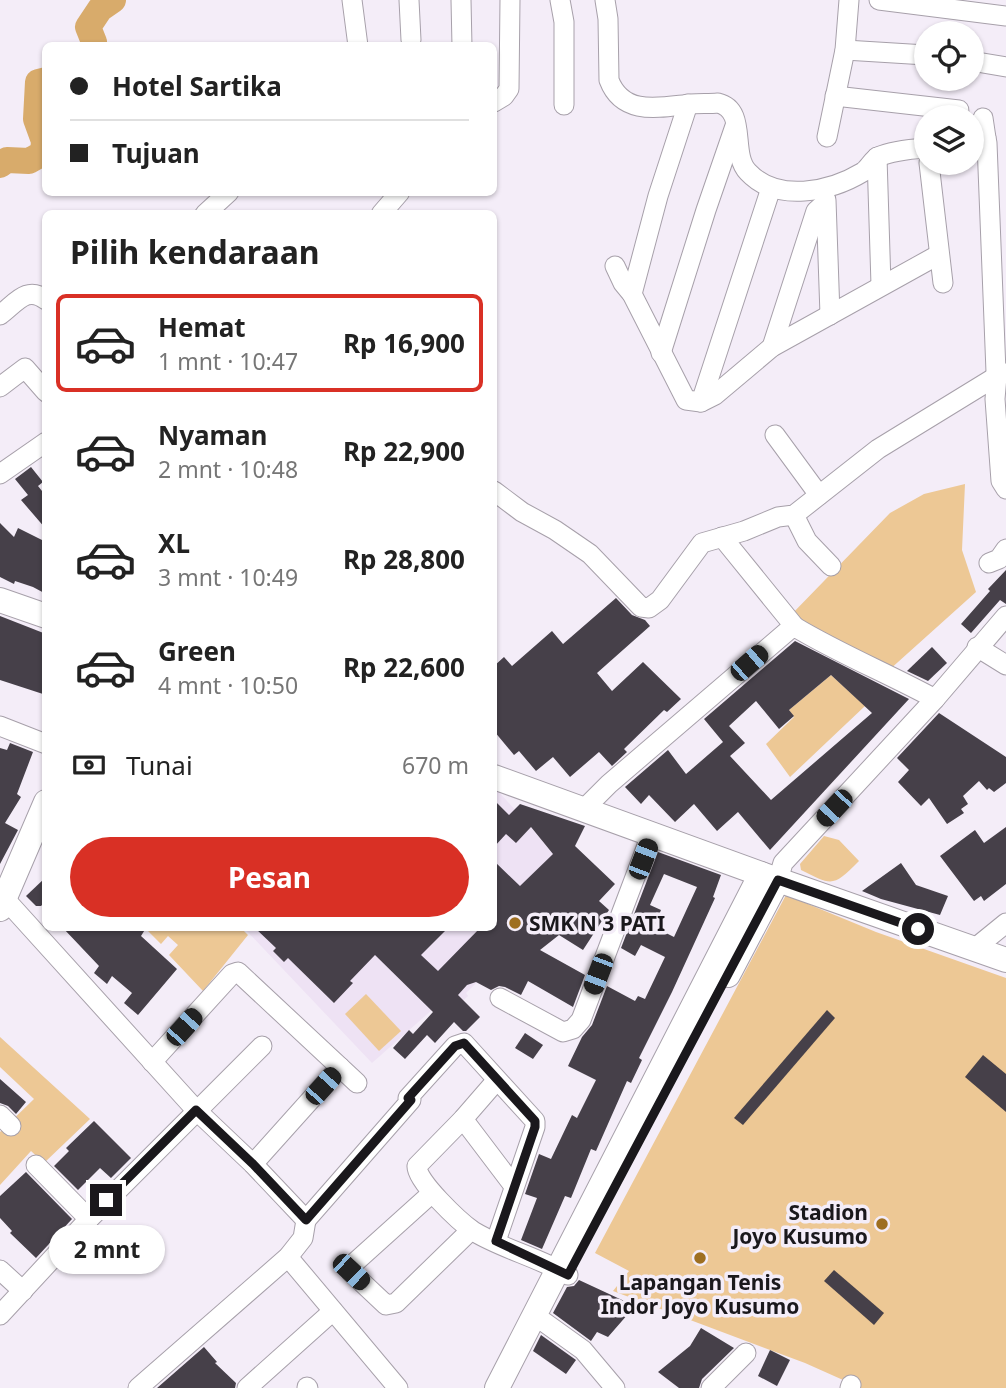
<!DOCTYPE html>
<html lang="id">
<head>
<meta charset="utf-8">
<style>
	body { margin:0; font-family:"Noto Sans",sans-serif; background:#f2f2f2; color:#222; height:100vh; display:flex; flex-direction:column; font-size:26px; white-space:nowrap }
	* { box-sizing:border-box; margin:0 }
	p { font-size:23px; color:#767676 }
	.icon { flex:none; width:38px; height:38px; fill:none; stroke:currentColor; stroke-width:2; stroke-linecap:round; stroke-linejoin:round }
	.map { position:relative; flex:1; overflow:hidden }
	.drawer { position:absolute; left:42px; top:210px; width:455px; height:721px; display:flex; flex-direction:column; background:#fff; border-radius:10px; box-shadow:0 2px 5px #0004 }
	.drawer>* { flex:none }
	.guide { position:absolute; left:42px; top:42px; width:455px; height:154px; border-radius:10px; box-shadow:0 2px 5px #0004; display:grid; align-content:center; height:154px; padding:0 28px; background:#fff }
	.buttons { position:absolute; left:914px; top:21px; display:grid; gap:14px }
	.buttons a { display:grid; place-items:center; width:70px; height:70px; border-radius:50%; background:#fff; box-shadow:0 2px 5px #0004; font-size:35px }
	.end { position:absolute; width:32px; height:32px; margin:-16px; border:9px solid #1a181c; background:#fff; box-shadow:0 0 0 4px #fff }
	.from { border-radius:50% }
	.bubble { position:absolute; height:49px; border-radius:24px; background:#fff; box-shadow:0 2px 5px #0004; font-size:23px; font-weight:700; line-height:49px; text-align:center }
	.car { position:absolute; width:21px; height:42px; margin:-21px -10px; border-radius:9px; box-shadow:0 0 5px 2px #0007; background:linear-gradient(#222 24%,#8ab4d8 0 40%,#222 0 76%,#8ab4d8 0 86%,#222 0) }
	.guide b { display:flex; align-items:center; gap:24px; height:66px; font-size:26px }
	.guide b+b { border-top:2px solid #e0e0e0 }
	.guide i { width:18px; height:18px; background:#222 }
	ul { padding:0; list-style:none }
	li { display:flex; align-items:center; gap:21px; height:98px; margin:0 14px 10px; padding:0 14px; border:4px solid transparent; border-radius:10px }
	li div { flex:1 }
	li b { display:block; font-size:26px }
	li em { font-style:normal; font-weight:700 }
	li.active { border-color:#d93025 }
	li>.icon { width:63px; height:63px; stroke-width:1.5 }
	h2 { padding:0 28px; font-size:32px; line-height:84px }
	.pay { display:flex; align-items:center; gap:18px; height:77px; padding:0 28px; font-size:26px }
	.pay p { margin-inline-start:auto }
	.button { display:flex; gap:14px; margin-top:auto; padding:14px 28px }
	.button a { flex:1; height:80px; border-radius:42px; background:#d93025; color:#fff; font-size:28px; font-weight:700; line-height:80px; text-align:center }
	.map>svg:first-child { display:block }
	.built { fill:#eee2f4 }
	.green { fill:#edc895 }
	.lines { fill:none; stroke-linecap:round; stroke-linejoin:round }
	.river { stroke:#d8ab6b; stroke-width:26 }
	.building { fill:#464049; fill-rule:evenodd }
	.minor-casing { stroke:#a7a0aa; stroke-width:21 }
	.major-casing { stroke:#a7a0aa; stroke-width:26 }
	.minor { stroke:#fff; stroke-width:19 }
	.major { stroke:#fff; stroke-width:24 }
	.route { stroke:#1a181c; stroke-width:9 }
	.poi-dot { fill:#9e6f21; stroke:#f4edf8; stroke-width:2.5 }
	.labels { text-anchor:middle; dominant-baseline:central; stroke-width:7; stroke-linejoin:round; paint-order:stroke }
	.poi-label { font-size:21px; font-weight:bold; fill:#1a181c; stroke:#f4edf8; text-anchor:start }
</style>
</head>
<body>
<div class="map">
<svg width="1006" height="1388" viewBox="0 0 1006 1388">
	<rect width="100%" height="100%" fill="#f4edf8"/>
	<polygon class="built" points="494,789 497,790 527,823 564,867 534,926 466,993 468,996 444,1019 433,1009 372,1063 244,928 494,928"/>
	<g class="green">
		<polygon points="965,484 962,550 976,592 888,671 790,616 890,513 924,494"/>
		<polygon points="831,675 865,706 790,777 766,744 794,717 789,710"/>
		<path d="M824,836L839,840L859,861C833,887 833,886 801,870L800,864Z"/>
		<polygon points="786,895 876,932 1006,978 1006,1388 861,1388 805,1363 613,1291 629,1271 595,1253"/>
		<polygon points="150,928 241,928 248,935 203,991 169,955 178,945 168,936 161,944 148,931"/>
		<polygon points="366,994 401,1031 379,1051 345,1014"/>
		<polygon points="0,1037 90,1119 44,1163 31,1151 0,1185 0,1132 34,1099 0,1067"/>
	</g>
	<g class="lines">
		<g class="river">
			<polyline points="93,46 94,42 88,27 100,9 113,0"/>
			<polyline points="0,165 7,160 29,161 43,153 44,141 36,119 38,82 46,80"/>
		</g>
	</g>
	<g class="building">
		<polygon points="31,467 43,482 38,486 46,496 46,529 21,500 28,495 15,479"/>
		<polygon points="0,523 14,537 18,528 46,542 46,594 33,587 15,581 14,584 0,577"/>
		<polygon points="1006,570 1006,604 1000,600 971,633 961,624 990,591 988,589"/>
		<polygon points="616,598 632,615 645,620 650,626 597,673 612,691 643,662 681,699 667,712 664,710 624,749 627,752 612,766 599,752 570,777 553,757 536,771 519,751 514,755 494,731 494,666 504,657 512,666 552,631 563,644"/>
		<polygon points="0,616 46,634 46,695 0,680"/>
		<path d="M795,641L909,699L770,850L738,812L717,831L694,804L675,822L649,795L641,804L625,787L668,750L686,774L693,768L723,742L704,719ZM831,675L872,713L771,800L730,756L745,743L729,726L756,701L779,729L794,716L789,710Z"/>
		<polygon points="932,647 947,663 928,681 907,671"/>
		<polygon points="939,713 1006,757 1006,783 994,792 989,788 987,790 979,781 963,796 968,804 961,809 964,813 947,824 929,798 921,806 898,782 909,770 897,758"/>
		<polygon points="10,743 33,752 17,794 21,797 5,823 18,830 0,864 0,748 7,750"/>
		<polygon points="494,800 509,815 520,804 585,826 575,846 615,884 599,901 609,910 583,950 559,935 540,950 585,975 573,1007 528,981 521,995 505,987 499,986 491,990 476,982 467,985 458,995 480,1017 466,1031 463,1031 454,1022 435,1043 427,1035 405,1059 393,1048 409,1030 413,1034 433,1012 375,955 350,981 353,983 334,1003 288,958 284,962 273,951 276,948 255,928 448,928 421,955 438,971 480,928 494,928 494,861 520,886 553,854 531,827 516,843 506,834 494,847"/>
		<polygon points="1006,827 1006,884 984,901 981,896 974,901 940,856 975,830 984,843"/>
		<path d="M658,852L721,875L713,897L715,898L672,992L639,1058L642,1060L631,1083L627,1081L596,1151L591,1149L571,1198L565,1196L542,1249L521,1240L537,1198L525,1194L539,1154L551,1159L572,1115L577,1118L596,1080L568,1066L582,1037L592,1025L607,986L635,1001L638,996L645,999L665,957L641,945L635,956L621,948ZM664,874L697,887L674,937L654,927L661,910L650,905Z"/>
		<polygon points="901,863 916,885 948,896 940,915 881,899 862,891"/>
		<polygon points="46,877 46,901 41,906 36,906 26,896"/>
		<polygon points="63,928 146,928 141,936 177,969 138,1015 124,1003 132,993 112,976 107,984 94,973 99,966"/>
		<polygon points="827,1010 835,1018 743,1125 734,1118"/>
		<polygon points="525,1033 543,1045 533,1059 515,1048"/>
		<polygon points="983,1055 1006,1074 1006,1112 965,1077"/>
		<polygon points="0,1079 26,1102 16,1114 8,1106 0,1103"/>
		<polygon points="94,1121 131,1158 111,1178 100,1168 78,1190 54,1166 69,1151 66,1148"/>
		<polygon points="26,1172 72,1219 36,1258 10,1233 12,1231 0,1218 0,1196"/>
		<polygon points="834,1270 884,1313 874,1325 824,1281"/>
		<polygon points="579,1280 635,1306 608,1337 597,1332 591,1341 553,1313 567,1287 574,1286"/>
		<polygon points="701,1328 734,1348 702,1379 699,1388 679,1388 658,1372 690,1346"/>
		<polygon points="541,1335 576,1360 566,1374 533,1351"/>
		<polygon points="204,1347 217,1362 215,1363 236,1383 235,1388 157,1388"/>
		<polygon points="770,1350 790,1360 777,1386 758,1376"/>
	</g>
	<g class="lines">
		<g class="minor-casing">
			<g id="minor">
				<polyline points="352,0 358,46"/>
				<polyline points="409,0 411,40"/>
				<polyline points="461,0 462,46"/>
				<polyline points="560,0 564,22 564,105"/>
				<path d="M605,0L608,19L609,80C623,117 661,107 691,104C700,103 709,104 718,103C748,110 730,154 748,172C777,203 830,192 863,172C869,168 872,160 878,157C891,151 912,149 926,148"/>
				<polyline points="879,0 1006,16"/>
				<polyline points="845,50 926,55"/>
				<polyline points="971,61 1006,67"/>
				<polyline points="835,96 959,110"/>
				<polyline points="494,102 504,96 509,89 510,0"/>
				<polyline points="983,118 986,138"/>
				<polyline points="827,137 845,50 849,0"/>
				<polyline points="971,138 986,138 987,143 996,372 997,376 1006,373"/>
				<polyline points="877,157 881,285"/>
				<polyline points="929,163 943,283"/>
				<polyline points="826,200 830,315"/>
				<polyline points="205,214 229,192"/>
				<polyline points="381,214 400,192"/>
				<polyline points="615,266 623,283 632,294 686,400 701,402 715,395 772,347 938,255"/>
				<polyline points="632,294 658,196 688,104"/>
				<path d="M0,315C16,303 27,285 46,300"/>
				<polyline points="772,347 816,211 825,203"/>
				<polyline points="661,353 706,210 735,126"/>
				<polyline points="997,376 995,399 1001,481 1006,489"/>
				<polyline points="0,387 25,368 46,392"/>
				<polyline points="701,402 771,188"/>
				<polyline points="775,435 819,495"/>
				<polyline points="0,474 46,442"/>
				<polyline points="494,491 522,512 555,530 590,554 641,607 649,608 660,600 702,543 744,531 778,517 794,515 878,449 997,376"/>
				<polyline points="794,515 807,541 831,566"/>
				<polyline points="722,537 795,627"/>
				<polyline points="989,563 999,559 1006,549"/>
				<polyline points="977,647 1006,665"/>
				<polyline points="0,726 46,744"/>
				<path d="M583,810L609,784L790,629L795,627C840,654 889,674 935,699"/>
				<polyline points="778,880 783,863 935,699 1006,616"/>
				<polyline points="5,899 196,1110 253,1164 306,1220 303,1238 288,1257 138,1388"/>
				<polyline points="974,949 1006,923"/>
				<polyline points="500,998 563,1032 573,1029 581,1020 651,835"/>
				<polyline points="152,1062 232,974 238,972 357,1083"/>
				<path d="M496,1081L463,1119L417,1166C415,1180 460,1222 473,1231C502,1249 538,1257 568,1275"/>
				<polyline points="0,1115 11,1126"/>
				<polyline points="463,1119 513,1185"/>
				<polyline points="253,1164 340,1067"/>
				<polyline points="36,1165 89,1219"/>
				<polyline points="432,1193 352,1265 351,1272 386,1305 396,1303 471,1230"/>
				<polyline points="306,1220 411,1100 408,1098 455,1046 464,1043 535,1121 535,1127 496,1241"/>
				<polyline points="288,1257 398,1388"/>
				<polyline points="0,1270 23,1291"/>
				<polyline points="0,1315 89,1219 262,1046"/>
				<polyline points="544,1322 583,1350 615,1388"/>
				<polyline points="307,1387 308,1388"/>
				<polyline points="247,1388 333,1311"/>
				<polyline points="711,1388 746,1353"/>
				<polyline points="850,1388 851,1385"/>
			</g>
		</g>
		<g class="major-casing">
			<g id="major">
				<polyline points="0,600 46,616"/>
				<polyline points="494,777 761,874 1006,960"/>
				<polyline points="0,909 46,802"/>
				<polyline points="728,975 778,880"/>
				<polyline points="497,1388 761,874"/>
			</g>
		</g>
		<use href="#minor" class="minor"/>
		<use href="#major" class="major"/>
	</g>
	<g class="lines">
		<polyline class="route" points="106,1200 196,1110 253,1164 306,1220 411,1100 408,1098 455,1046 464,1043 535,1121 535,1127 496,1241 568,1275 778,880 918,929"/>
	</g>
	<g class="poi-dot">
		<circle cx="515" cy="923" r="7"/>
		<circle cx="882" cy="1224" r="7"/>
		<circle cx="700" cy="1258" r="7"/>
	</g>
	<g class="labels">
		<g class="poi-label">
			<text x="529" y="923">SMK N 3 PATI</text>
			<text x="868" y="1212" text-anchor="end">Stadion<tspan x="868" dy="24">Joyo Kusumo</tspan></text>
			<text x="700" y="1282" text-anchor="middle">Lapangan Tenis<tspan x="700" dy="24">Indor Joyo Kusumo</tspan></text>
		</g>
	</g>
</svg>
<div class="buttons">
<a><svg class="icon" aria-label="locate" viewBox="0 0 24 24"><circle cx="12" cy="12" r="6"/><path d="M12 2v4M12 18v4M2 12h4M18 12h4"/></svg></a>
<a><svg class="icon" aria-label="layers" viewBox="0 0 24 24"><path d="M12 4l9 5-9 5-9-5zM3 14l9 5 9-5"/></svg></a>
</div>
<i class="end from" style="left:918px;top:929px"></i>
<i class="end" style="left:106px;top:1200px"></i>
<div class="bubble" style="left:49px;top:1225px;width:116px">2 mnt</div>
<i class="car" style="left:749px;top:663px;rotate:49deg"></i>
<i class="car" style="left:834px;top:808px;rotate:223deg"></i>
<i class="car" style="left:643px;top:859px;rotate:21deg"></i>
<i class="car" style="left:598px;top:974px;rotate:201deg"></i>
<i class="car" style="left:184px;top:1027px;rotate:42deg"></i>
<i class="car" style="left:323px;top:1086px;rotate:42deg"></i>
<i class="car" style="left:351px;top:1272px;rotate:133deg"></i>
<div class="guide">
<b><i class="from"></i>Hotel Sartika</b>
<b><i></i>Tujuan</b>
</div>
<section class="drawer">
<h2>Pilih kendaraan</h2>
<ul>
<li class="active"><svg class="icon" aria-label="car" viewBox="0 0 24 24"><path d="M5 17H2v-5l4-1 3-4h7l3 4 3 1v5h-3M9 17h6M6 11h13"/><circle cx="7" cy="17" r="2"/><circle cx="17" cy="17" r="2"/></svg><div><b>Hemat</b><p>1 mnt · 10:47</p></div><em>Rp 16,900</em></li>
<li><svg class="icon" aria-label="car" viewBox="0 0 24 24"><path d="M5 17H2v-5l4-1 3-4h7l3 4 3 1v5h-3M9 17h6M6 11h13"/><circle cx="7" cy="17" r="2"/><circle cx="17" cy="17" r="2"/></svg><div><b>Nyaman</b><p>2 mnt · 10:48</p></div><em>Rp 22,900</em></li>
<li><svg class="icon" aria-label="car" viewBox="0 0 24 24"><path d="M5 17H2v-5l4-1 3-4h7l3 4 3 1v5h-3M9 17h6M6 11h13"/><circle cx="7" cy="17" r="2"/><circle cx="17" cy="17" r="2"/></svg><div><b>XL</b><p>3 mnt · 10:49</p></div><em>Rp 28,800</em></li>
<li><svg class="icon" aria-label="car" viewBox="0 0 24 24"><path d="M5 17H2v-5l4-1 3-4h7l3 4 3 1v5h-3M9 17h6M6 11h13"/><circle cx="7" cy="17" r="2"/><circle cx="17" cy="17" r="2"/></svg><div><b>Green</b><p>4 mnt · 10:50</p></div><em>Rp 22,600</em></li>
</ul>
<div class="pay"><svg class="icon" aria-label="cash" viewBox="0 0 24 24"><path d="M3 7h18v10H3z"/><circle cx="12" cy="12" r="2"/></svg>Tunai<p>670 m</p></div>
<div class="button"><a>Pesan</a></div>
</section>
</div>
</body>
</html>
